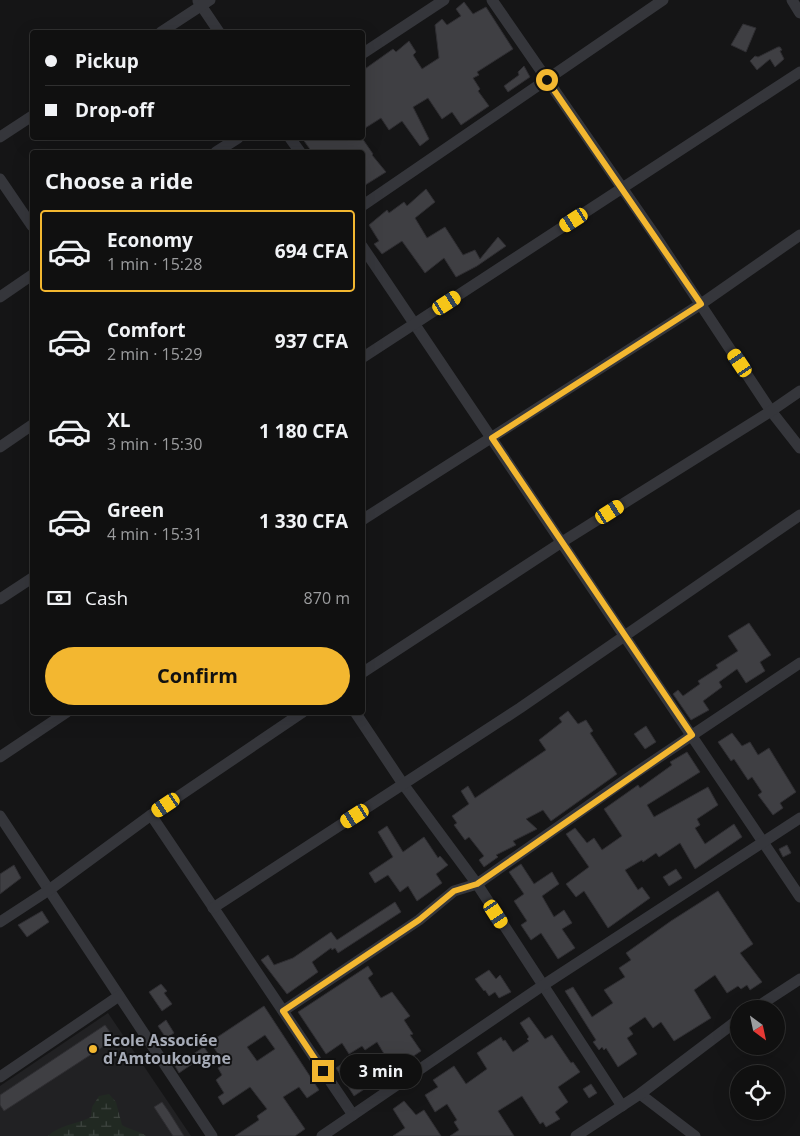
<!DOCTYPE html>
<html lang="en">
<head>
<meta charset="utf-8">
<style>
	body { margin:0; font-family:"Open Sans",sans-serif; background:#191919; color:#f1f3f6; height:100vh; display:flex; flex-direction:column; font-size:19px; white-space:nowrap }
	* { box-sizing:border-box; margin:0 }
	p { font-size:16px; color:#9c9d9f }
	.icon { flex:none; width:28px; height:28px; fill:none; stroke:currentColor; stroke-width:2; stroke-linecap:round; stroke-linejoin:round }
	.map { position:relative; flex:1; overflow:hidden }
	.panel { position:absolute; left:30px; top:150px; width:335px; height:565px; display:flex; flex-direction:column; background:#101010; border-radius:5px; box-shadow:0 5px 20px #0002,0 0 0 1px #303030 }
	.panel>* { flex:none }
	.banner { position:absolute; left:30px; top:30px; width:335px; height:110px; border-radius:5px; box-shadow:0 5px 20px #0002,0 0 0 1px #303030; display:grid; align-content:center; height:110px; padding:0 15px; background:#101010 }
	.needle { width:32px; rotate:147deg }
	.buttons { position:absolute; left:730px; top:1000px; display:grid; gap:10px }
	.buttons a { display:grid; place-items:center; width:55px; height:55px; border-radius:50%; background:#101010; box-shadow:0 5px 20px #0002,0 0 0 1px #303030; font-size:25px }
	.end { position:absolute; width:22px; height:22px; margin:-11px; border:6px solid #f3b730; background:#111; box-shadow:0 0 0 2px #111 }
	.from { border-radius:50% }
	.bubble { position:absolute; height:35px; border-radius:18px; background:#101010; box-shadow:0 5px 20px #0002,0 0 0 1px #303030; font-size:16px; font-weight:700; line-height:35px; text-align:center }
	.car { position:absolute; width:15px; height:30px; margin:-15px -8px; border-radius:6px; box-shadow:0 0 4px 1px #0007; background:linear-gradient(#f5c518 24%,#345 0 40%,#f5c518 0 76%,#345 0 86%,#f5c518 0) }
	.banner b { display:flex; align-items:center; gap:18px; height:48px; font-size:19px }
	.banner b+b { border-top:1px solid #303030 }
	.banner i { width:12px; height:12px; background:#f1f3f6 }
	ul { padding:0; list-style:none }
	li { display:flex; align-items:center; gap:15px; height:82px; margin:0 10px 8px; padding:0 5px; border:2px solid transparent; border-radius:5px }
	li div { flex:1 }
	li b { display:block; font-size:19px }
	li em { font-style:normal; font-weight:700 }
	li.current { border-color:#f3b730 }
	li>.icon { width:45px; height:45px; stroke-width:1.5 }
	h2 { padding:0 15px; font-size:22px; line-height:60px }
	.pay { display:flex; align-items:center; gap:12px; height:55px; padding:0 15px; font-size:19px }
	.pay p { margin-inline-start:auto }
	.cta { display:flex; gap:10px; margin-top:auto; padding:10px 15px }
	.cta a { flex:1; height:58px; border-radius:30px; background:#f3b730; color:#111; font-size:20px; font-weight:700; line-height:58px; text-align:center }
	.map>svg:first-child { display:block }
	.built { fill:#212123 }
	.wetland { fill:url(#wetland-marsh) }
	.building { fill:#3f3f43; stroke:#2f2e32; fill-rule:evenodd }
	.lines { fill:none; stroke-linecap:round; stroke-linejoin:round }
	.minor { stroke:#35363b; stroke-width:11 }
	.route { stroke:#f3b730; stroke-width:6 }
	.poi-dot { fill:#f3b730; stroke:#101011; stroke-width:2 }
	.labels { text-anchor:middle; dominant-baseline:central; stroke-width:4; stroke-linejoin:round; paint-order:stroke }
	.poi-label { font-size:16px; font-weight:bold; fill:#a6abb7; stroke:#101011; text-anchor:start }
</style>
</head>
<body>
<div class="map">
<svg width="800" height="1136" viewBox="0 0 800 1136">
	<defs>
		<pattern id="wetland-marsh" width="20" height="14" patternUnits="userSpaceOnUse" patternTransform="scale(1.25)"><rect width="20" height="14" fill="#212922"/><path d="M1 5h8M5 5V1M11 12h8M15 12V8" fill="none" stroke="#3e4540"/></pattern>
	</defs>
	<rect width="100%" height="100%" fill="#151516"/>
	<polygon class="built" points="108,1013 191,1136 0,1136 0,1086"/>
	<path class="wetland" d="M109,1094L116,1102L122,1125C130,1130 138,1130 146,1136H48C59,1125 77,1124 91,1117L92,1107L99,1096Z"/>
	<g class="building">
		<polygon points="464,2 473,14 486,7 513,49 477,72 479,75 473,78 480,89 478,91 489,106 461,125 452,112 442,119 428,98 413,107 429,139 420,146 402,121 389,130 381,118 362,130 362,71 393,49 396,52 409,41 416,52 413,55 422,69 439,58 435,25 442,19 447,25 461,16 456,9"/>
		<polygon points="743,24 756,28 746,52 731,45"/>
		<polygon points="778,47 780,47 782,50 780,51 784,59 775,67 770,59 757,70 750,61 755,56 758,57"/>
		<polygon points="524,66 530,77 508,92 504,86 519,75 518,72"/>
		<polygon points="302,138 362,138 373,154 372,155 386,172 362,187 362,152 312,152"/>
		<polygon points="426,189 435,202 415,218 427,238 445,227 463,255 475,250 480,259 498,237 506,246 477,266 456,277 444,258 425,273 402,241 382,254 374,244 379,241 369,225 387,210 389,213 404,202 407,206"/>
		<polygon points="749,623 771,655 760,662 765,671 746,683 737,669 719,682 722,687 703,701 709,710 691,720 673,694 678,690 683,696 700,684 698,681 718,668 716,665 738,651 728,636"/>
		<polygon points="568,711 578,724 586,720 593,731 590,733 617,774 551,821 543,810 526,819 537,829 513,841 516,845 496,855 498,857 484,867 479,860 484,856 469,837 465,840 454,825 457,823 452,816 469,804 461,791 468,786 475,798 546,750 539,740 562,722 559,718"/>
		<polygon points="646,726 656,742 645,749 634,734"/>
		<polygon points="732,733 742,746 750,742 758,755 769,748 796,792 780,803 783,808 773,815 758,795 762,792 752,777 748,780 734,759 731,761 718,742"/>
		<polygon points="687,752 700,772 647,805 654,817 708,787 718,805 697,819 700,825 695,828 705,844 734,824 742,837 695,869 680,843 659,857 656,853 643,862 642,860 625,870 638,890 642,887 650,898 608,928 584,891 576,897 566,884 589,867 566,834 575,828 587,843 594,838 602,850 622,836 604,809 638,785 640,788 672,765 670,762"/>
		<polygon points="387,826 403,852 424,837 438,858 440,856 448,865 436,874 442,883 417,901 408,886 400,892 388,875 375,883 369,873 393,857 378,832"/>
		<polygon points="787,845 791,853 783,857 779,849"/>
		<polygon points="521,864 534,884 552,872 559,884 542,896 554,917 564,910 572,923 562,929 575,948 558,959 541,933 531,940 521,925 527,921 514,901 524,894 509,872"/>
		<polygon points="14,865 21,878 0,894 0,874"/>
		<polygon points="676,869 682,878 669,886 663,877"/>
		<polygon points="718,891 753,944 740,953 762,982 750,990 747,985 741,989 738,986 727,993 715,975 694,990 711,1018 674,1041 661,1022 653,1028 645,1017 629,1028 633,1034 627,1038 637,1054 618,1067 606,1048 604,1050 602,1047 599,1050 593,1042 596,1040 565,991 573,987 592,1017 613,1003 604,990 625,977 619,968 631,960 626,953 671,921"/>
		<polygon points="395,902 401,912 338,953 335,948 332,950 331,948 312,962 318,972 287,994 261,960 268,955 274,965 293,958 331,932 337,940"/>
		<polygon points="42,911 49,922 27,937 18,925"/>
		<polygon points="368,966 373,974 368,978 381,998 392,992 410,1016 404,1020 413,1034 410,1035 421,1051 354,1096 336,1068 343,1063 351,1075 364,1067 367,1070 386,1057 377,1042 365,1050 362,1046 349,1054 342,1043 326,1054 298,1012"/>
		<polygon points="489,970 496,979 500,975 511,992 499,998 495,992 489,996 485,990 484,991 475,979"/>
		<polygon points="161,984 167,991 164,993 172,1004 162,1011 149,992"/>
		<path d="M264,1006L319,1090L307,1098L299,1087L283,1097L305,1129L295,1136H235L259,1120L257,1116L267,1109L250,1087L223,1105L218,1097L224,1093L216,1080L222,1075L218,1068L225,1064L210,1042ZM265,1035L275,1049L257,1061L247,1047Z"/>
		<polygon points="529,1017 545,1039 552,1035 571,1063 573,1062 580,1072 558,1087 568,1102 555,1112 560,1119 546,1127 543,1122 540,1124 522,1096 498,1111 514,1136 450,1136 459,1130 454,1122 457,1120 447,1104 435,1112 425,1095 438,1087 433,1080 454,1066 466,1084 487,1069 477,1053 501,1037 503,1041 505,1040 513,1052 529,1041 527,1039 529,1037 520,1023"/>
		<polygon points="166,1020 174,1033 166,1038 158,1026"/>
		<polygon points="105,1025 115,1039 4,1111 0,1105 0,1095"/>
		<polygon points="204,1047 208,1053 179,1073 175,1066"/>
		<polygon points="591,1084 597,1093 589,1098 583,1089"/>
		<polygon points="404,1101 416,1115 424,1110 441,1136 393,1136 405,1128 393,1109"/>
		<polygon points="162,1102 169,1112 184,1136 173,1136 154,1107"/>
	</g>
	<g class="lines">
		<g class="minor">
			<polyline points="492,0 654,234 771,411 800,448"/>
			<polyline points="792,0 800,13"/>
			<polyline points="198,1 219,32"/>
			<polyline points="161,32 210,0"/>
			<polyline points="362,54 444,0"/>
			<polyline points="0,137 32,116"/>
			<polyline points="290,138 300,152"/>
			<polyline points="216,152 238,138"/>
			<polyline points="0,179 32,226"/>
			<polyline points="362,206 663,0"/>
			<polyline points="362,246 800,897"/>
			<polyline points="0,297 32,275"/>
			<polyline points="362,358 800,72"/>
			<polyline points="0,447 32,425"/>
			<polyline points="362,520 701,304 800,235"/>
			<polyline points="0,599 32,578"/>
			<polyline points="362,673 562,542 771,411 800,391"/>
			<polyline points="355,712 403,784 477,884 622,1106"/>
			<polyline points="0,757 67,712"/>
			<polyline points="151,815 353,1115"/>
			<polyline points="0,816 212,1136"/>
			<polyline points="213,908 520,708 800,515"/>
			<polyline points="0,922 49,890 151,815 303,712"/>
			<polyline points="754,1009 800,979"/>
			<polyline points="283,1011 419,920 454,891 477,884 628,778 800,663"/>
			<polyline points="0,1077 119,996"/>
			<polyline points="640,1094 695,1136"/>
			<polyline points="322,1136 542,986 800,818"/>
			<polyline points="576,1136 640,1094 739,1019"/>
		</g>
	</g>
	<g class="lines">
		<polyline class="route" points="323,1071 283,1011 419,920 454,891 477,884 692,735 492,438 701,304 547,80"/>
	</g>
	<circle class="poi-dot" cx="93" cy="1049" r="5"/>
	<g class="labels">
		<g class="poi-label">
			<text x="103" y="1040">Ecole Associée<tspan x="103" dy="18">d'Amtoukougne</tspan></text>
		</g>
	</g>
</svg>
<div class="buttons">
<a><svg class="needle" viewBox="-14 -14 28 28"><path d="M0-13l5 13h-10z" fill="#e53935"/><path d="M0 13l5-13h-10z" fill="#9c9d9f"/></svg></a>
<a><svg class="icon" aria-label="locate" viewBox="0 0 24 24"><circle cx="12" cy="12" r="6"/><path d="M12 2v4M12 18v4M2 12h4M18 12h4"/></svg></a>
</div>
<i class="end from" style="left:547px;top:80px"></i>
<i class="end" style="left:323px;top:1071px"></i>
<div class="bubble" style="left:340px;top:1054px;width:82px">3 min</div>
<i class="car" style="left:574px;top:220px;rotate:237deg"></i>
<i class="car" style="left:447px;top:303px;rotate:57deg"></i>
<i class="car" style="left:740px;top:363px;rotate:326deg"></i>
<i class="car" style="left:610px;top:512px;rotate:58deg"></i>
<i class="car" style="left:166px;top:805px;rotate:236deg"></i>
<i class="car" style="left:355px;top:816px;rotate:237deg"></i>
<i class="car" style="left:496px;top:914px;rotate:147deg"></i>
<div class="banner">
<b><i class="from"></i>Pickup</b>
<b><i></i>Drop-off</b>
</div>
<section class="panel">
<h2>Choose a ride</h2>
<ul>
<li class="current"><svg class="icon" aria-label="car" viewBox="0 0 24 24"><path d="M5 17H2v-5l4-1 3-4h7l3 4 3 1v5h-3M9 17h6M6 11h13"/><circle cx="7" cy="17" r="2"/><circle cx="17" cy="17" r="2"/></svg><div><b>Economy</b><p>1 min · 15:28</p></div><em>694 CFA</em></li>
<li><svg class="icon" aria-label="car" viewBox="0 0 24 24"><path d="M5 17H2v-5l4-1 3-4h7l3 4 3 1v5h-3M9 17h6M6 11h13"/><circle cx="7" cy="17" r="2"/><circle cx="17" cy="17" r="2"/></svg><div><b>Comfort</b><p>2 min · 15:29</p></div><em>937 CFA</em></li>
<li><svg class="icon" aria-label="car" viewBox="0 0 24 24"><path d="M5 17H2v-5l4-1 3-4h7l3 4 3 1v5h-3M9 17h6M6 11h13"/><circle cx="7" cy="17" r="2"/><circle cx="17" cy="17" r="2"/></svg><div><b>XL</b><p>3 min · 15:30</p></div><em>1 180 CFA</em></li>
<li><svg class="icon" aria-label="car" viewBox="0 0 24 24"><path d="M5 17H2v-5l4-1 3-4h7l3 4 3 1v5h-3M9 17h6M6 11h13"/><circle cx="7" cy="17" r="2"/><circle cx="17" cy="17" r="2"/></svg><div><b>Green</b><p>4 min · 15:31</p></div><em>1 330 CFA</em></li>
</ul>
<div class="pay"><svg class="icon" aria-label="cash" viewBox="0 0 24 24"><path d="M3 7h18v10H3z"/><circle cx="12" cy="12" r="2"/></svg>Cash<p>870 m</p></div>
<div class="cta"><a>Confirm</a></div>
</section>
</div>
</body>
</html>
